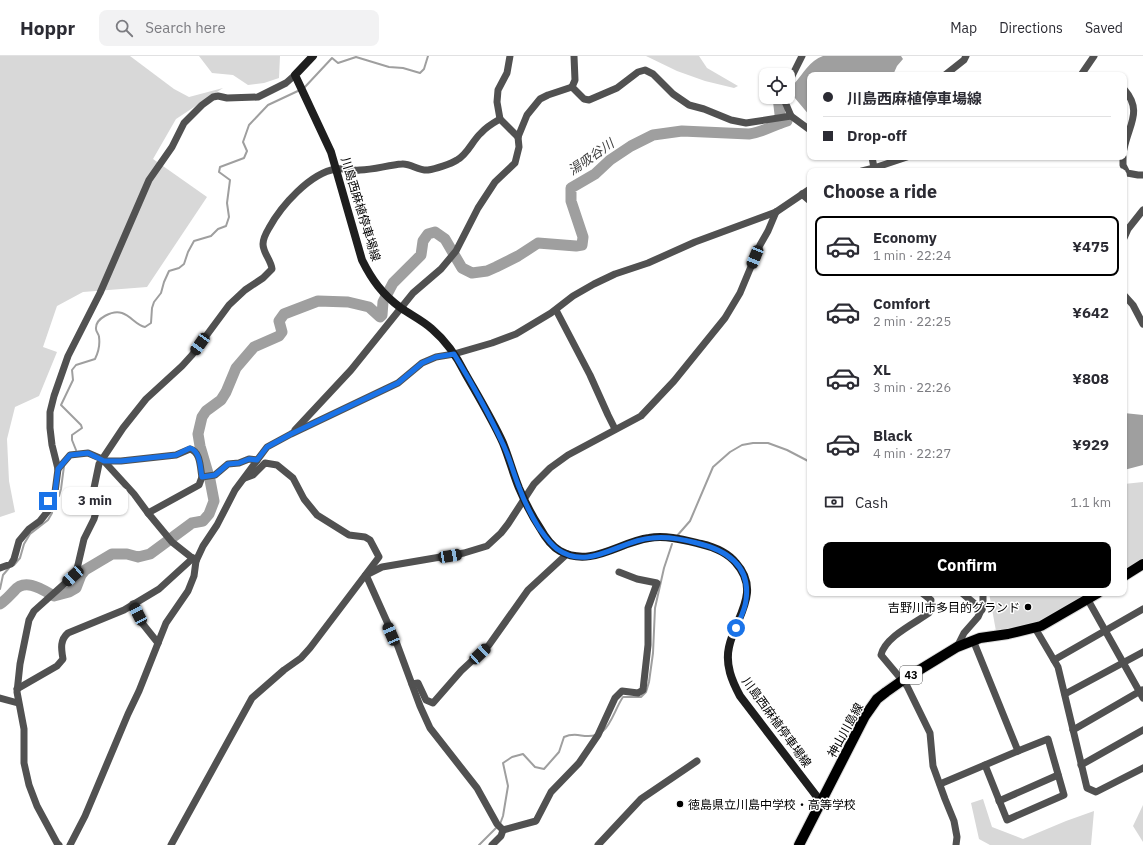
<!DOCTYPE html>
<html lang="en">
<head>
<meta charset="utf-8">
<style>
	body { margin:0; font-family:"IBM Plex Sans","Noto Sans JP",sans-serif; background:#f2f2f3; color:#2b2b33; height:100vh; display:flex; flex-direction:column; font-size:15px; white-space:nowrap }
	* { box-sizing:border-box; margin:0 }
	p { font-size:13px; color:#7c7c81 }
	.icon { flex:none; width:22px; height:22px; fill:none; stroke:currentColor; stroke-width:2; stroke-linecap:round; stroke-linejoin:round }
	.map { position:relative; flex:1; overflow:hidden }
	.panel { position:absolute; left:807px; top:112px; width:320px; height:428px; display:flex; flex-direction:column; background:#fff; border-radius:8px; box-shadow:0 1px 3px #0004 }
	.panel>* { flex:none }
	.top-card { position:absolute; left:807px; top:16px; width:320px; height:88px; border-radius:8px; box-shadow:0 1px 3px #0004; display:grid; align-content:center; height:88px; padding:0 16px; background:#fff }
	.buttons { position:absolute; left:759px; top:12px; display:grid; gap:8px }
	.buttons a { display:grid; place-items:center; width:36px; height:36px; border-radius:8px; background:#fff; box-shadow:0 1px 3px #0004; font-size:20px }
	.end { position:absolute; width:18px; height:18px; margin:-9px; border:5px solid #1a73e8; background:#fff; box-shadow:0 0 0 2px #fff }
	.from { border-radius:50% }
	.bubble { position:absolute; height:28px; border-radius:8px; background:#fff; box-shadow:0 1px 3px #0004; font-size:13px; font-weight:800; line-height:28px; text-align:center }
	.car { position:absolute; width:12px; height:24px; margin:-12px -6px; border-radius:5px; box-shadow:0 0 3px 1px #0007; background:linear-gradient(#222 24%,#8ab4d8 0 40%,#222 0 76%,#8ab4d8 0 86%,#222 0) }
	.top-card b { display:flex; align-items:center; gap:14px; height:38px; font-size:15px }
	.top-card b+b { border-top:1px solid #e1e1e2 }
	.top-card i { width:10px; height:10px; background:#2b2b33 }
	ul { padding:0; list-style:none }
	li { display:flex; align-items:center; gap:12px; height:60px; margin:0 8px 6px; padding:0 8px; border:2px solid transparent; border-radius:8px }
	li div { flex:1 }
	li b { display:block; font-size:15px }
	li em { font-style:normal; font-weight:800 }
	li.active { border-color:#000 }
	li>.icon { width:36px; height:36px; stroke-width:1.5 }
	h2 { padding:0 16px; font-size:18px; line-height:48px }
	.pay { display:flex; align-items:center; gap:10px; height:44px; padding:0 16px; font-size:15px }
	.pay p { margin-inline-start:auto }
	.cta { display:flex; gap:8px; margin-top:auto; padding:8px 16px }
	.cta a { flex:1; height:46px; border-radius:8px; background:#000; color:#fff; font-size:16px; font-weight:800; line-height:46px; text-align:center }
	header { display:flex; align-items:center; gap:24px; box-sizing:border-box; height:56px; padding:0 20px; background:#fff; border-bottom:1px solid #e1e1e2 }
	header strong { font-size:19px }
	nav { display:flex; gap:22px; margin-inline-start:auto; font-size:14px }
	.search { width:280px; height:36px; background:#f2f2f3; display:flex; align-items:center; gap:10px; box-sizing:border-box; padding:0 14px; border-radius:8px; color:#7c7c81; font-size:15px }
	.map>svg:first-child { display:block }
	.green { fill:#d8d8d8 }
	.water { fill:#9f9f9f }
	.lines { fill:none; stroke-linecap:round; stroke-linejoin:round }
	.stream { stroke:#9f9f9f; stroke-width:2 }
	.river { stroke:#9f9f9f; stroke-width:11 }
	.primary-casing { stroke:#dbdbdb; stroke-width:12 }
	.minor { stroke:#515151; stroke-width:7 }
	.secondary { stroke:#1e1e1e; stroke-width:8 }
	.primary { stroke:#000; stroke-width:10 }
	.route { stroke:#1a73e8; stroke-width:5 }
	.poi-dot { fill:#000; stroke:#fff; stroke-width:1.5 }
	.labels { text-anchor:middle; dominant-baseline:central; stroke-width:3; stroke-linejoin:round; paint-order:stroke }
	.shield { fill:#fff; stroke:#4c4c4c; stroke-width:1 }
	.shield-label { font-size:11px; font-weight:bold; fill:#000 }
	.street-label { font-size:12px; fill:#000; stroke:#fff }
	.poi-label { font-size:12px; fill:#000; stroke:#fff; text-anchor:end }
	.water-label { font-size:13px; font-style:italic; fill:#404040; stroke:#fff }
</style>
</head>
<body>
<header>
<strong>Hoppr</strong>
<div class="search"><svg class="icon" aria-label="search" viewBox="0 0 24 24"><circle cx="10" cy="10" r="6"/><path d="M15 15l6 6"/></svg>Search here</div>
<nav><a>Map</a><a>Directions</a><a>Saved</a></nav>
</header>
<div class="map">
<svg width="1143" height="789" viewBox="0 0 1143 789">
	<rect width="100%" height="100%" fill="#fff"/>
	<g class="green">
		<polygon points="0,0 130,0 174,33 189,41 223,32 176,63 153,103 207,141 147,231 83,236 57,250 43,291 57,296 39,340 15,351 7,383 9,425 15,456 0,461"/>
		<polygon points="199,0 280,0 279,22 264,27 248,29 233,19 212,17"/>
		<polygon points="646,0 699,0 707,12 738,30 734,32 705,25 677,15"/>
		<polygon points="1143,426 1143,502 1124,514 1124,428"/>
		<polygon points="989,537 1087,537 1042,564 1018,572 996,575"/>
		<polygon points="983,743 992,771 1023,783 1066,765 1094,755 1091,789 990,789 979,783 971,747"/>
		<polygon points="1143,749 1143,786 1133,770"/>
	</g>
	<g class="water">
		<path d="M823,0H901L903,3L897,10L893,19H810V60L789,35L792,29L794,28C803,18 810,4 823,0Z"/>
		<polygon points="1124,357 1143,359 1143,409 1124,414"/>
	</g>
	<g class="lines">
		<g class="stream">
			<polyline points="304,32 332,2 338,7 356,1 389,11 403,12 420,17 424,13 428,0"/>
			<path d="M76,394L72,384V379L82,372L81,369L61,349L73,324L72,314L76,309L95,303C98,297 100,288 99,281C99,278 96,276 96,273C95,262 113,254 122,257C131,260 136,269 145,271L151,267L152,252L154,246L161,237L164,226L169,215L179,212L184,208L188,196L194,185L211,180L218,173L226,170L229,161L227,147L230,124L219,116L220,111L244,102L247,95L243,86L249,69L268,49L300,34"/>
			<polyline points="676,481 690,465 713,411 730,396 742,389 753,387 768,387 787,394 810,406"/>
			<polyline points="14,509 20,502 24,488 30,478 48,464 52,457 53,445 59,440 61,433 64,410"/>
			<polyline points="0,533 3,519 9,512"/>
			<path d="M603,675C611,669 616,651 623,641H641L646,636L649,626L653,597L655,552L664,512L672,488"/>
			<path d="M479,789L500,768L503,760L508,730L503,707L512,701L523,698L535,711L544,713L559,696L564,681C577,675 583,683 596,679"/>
		</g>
		<g class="river">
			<polyline points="778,41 780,58 780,67"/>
			<path d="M0,548C6,544 9,540 14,535C25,521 43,534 54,540L69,536L76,532L81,519L85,514L112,498H127L138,501L150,498L192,467L203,465L209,458L214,445L210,424L200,390L198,378L202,361L206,355L221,344L226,336L236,312L254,291L279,280L282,276L279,265L284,258L318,245L348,246L369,251L380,261L382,259L383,246L393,227L421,199L423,185L428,178L435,176L445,183L462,212L472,217L487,215L496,211L518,200L538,187L576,190L582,189L583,181L571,145V132L595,118L610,104L631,90L653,79L682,75L749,78C764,76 773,69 787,65"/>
		</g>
		<g class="primary-casing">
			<g id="primary">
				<polyline points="1124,520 1143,508"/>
				<polyline points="799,789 865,660 877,643 886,636 903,624 957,591 980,582 1008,578 1041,570 1098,537"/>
			</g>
		</g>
		<g class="minor">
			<polyline points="945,19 964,4 966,0"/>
			<polyline points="1081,19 1094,0"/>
			<polyline points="788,28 802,0"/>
			<polyline points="572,31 584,43 589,44 617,32 638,16 645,14 653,18 673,38 689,49 704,53 731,64 746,67 791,60 810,74"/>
			<polyline points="572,31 575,24 574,0"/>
			<path d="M1124,33C1143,55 1129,68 1124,93"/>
			<polyline points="783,41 791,60"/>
			<polyline points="500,63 497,46 498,34 507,17 510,0"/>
			<polyline points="872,101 874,112"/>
			<polyline points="1123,101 1123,109 1127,117 1138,119 1143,119"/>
			<polyline points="862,115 874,112 907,101"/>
			<polyline points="802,138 810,145"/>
			<polyline points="1124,182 1128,173 1143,154"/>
			<polyline points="1124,239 1133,249 1143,268"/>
			<polyline points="556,254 590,319 608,359 615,373"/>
			<polyline points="295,374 351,314 413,237 441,213 456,195 478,152 495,126 515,107 519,91 518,81 527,59 540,43 548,39 572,31"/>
			<path d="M104,405H121L176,399L190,393C201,396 200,412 202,421"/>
			<polyline points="58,413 70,399 88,397 102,403 134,438 148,457 172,486 196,505"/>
			<polyline points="148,457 199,429 202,421 215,419 228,408 239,407 249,403 257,404"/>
			<polyline points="0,512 11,508 14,503 19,485 29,473 40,465 48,455 48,445 55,436 58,413 52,389 50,372 50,356 54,340 68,300 100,237 149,124 172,91 184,67 202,49 213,41 218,40 227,42 258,41 286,27 295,19"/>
			<polyline points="366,519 382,511 464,497 487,490 501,477 508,468 534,428 550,412 568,399 641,360 674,325 725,262 740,237 760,189 768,175 776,156"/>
			<polyline points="366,519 397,588 420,650 430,672 477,732 497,768 503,774"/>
			<path d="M922,537L931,544L929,557C915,567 885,581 881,599L907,630L930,677L933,710L945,743L954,765L957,781L956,789"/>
			<polyline points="962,537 982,554"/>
			<polyline points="1088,544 1143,642"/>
			<polyline points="133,548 142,567 158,587"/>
			<polyline points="1035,572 1058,611 1087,732 1096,736 1143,712"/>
			<polyline points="957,591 964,577 978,561 983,550 983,537"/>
			<polyline points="1054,604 1143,553"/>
			<polyline points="412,628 418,627 426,644 433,647 461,615 489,589 528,534 567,498"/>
			<path d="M17,633L57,610L63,603C61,592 60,584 68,577L124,554L159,533L193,502"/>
			<polyline points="1065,638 1143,596"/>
			<polyline points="0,642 18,647"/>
			<polyline points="1073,674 1142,634"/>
			<polyline points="985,709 1007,764 1064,739 1048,683 1018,695"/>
			<polyline points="1081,709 1143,674"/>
			<polyline points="940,728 1018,695 973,584"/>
			<polyline points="999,745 1058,719"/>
			<polyline points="503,774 536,765 551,736 579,707 598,679 615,642 622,635 638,637 643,634 648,589 648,552 657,527 637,523 619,516"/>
			<path d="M59,789L57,787L37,750L29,729L24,707V673L17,636L20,608L29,564L34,555L73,520L77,513L84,483L94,463L96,456L94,432L99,408L123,372L146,343L182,310L192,299L229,249L245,234L263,222L272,213C271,204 263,197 263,188C263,182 266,177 269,172C281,150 310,117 336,113C344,112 352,115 360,114C374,114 388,109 402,108C410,107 419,115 428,114C435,113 451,108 457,104C468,98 472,85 481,77C486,71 493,67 500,63L518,81"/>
			<polyline points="70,789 85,760 128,658 139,635 166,567 188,535 194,520 196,505 203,490 217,469 235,434 267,391 291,378 398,327 422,307 436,301 454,298 492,287 516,278 551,257 573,240 594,228 615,218 648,207 695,186 776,156 810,133"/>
			<polyline points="171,789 252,642 284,614 301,602 310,592 379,501 370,484 365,481 349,479 317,459 304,443 293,422 277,409 265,407 253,419 245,422"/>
			<polyline points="492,789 501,780 503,774"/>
			<polyline points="598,789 641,743 697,705"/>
		</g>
		<path class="secondary" d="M313,0L295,19L331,96L362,204C372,224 382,238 401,252C411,259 422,264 432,273C446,285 457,301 465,317C478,340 492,363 503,387C509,402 513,417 519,432C525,446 532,460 540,472C545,481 551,490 560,495C591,512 619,486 649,482C666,479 684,484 701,488C714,491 727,496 736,507C762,536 735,562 729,591C725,609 732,625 740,640L821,746"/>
		<use href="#primary" class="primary"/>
	</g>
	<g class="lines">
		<path class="route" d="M48,445L55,436L58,413L70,399L88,397L104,405H121L176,399L190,392C201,396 200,412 202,421L215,419L228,408L239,407L249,403L257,404L267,391L291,378L398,327L422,307L436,301L454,298C471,326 488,356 502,386C509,400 513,416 519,431C524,445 531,459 539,472C544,479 549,487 557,493C589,516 619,484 652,482C667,480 682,483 697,487C726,494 751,509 746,544C745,554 740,563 736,572"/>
	</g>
	<g class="poi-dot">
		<circle cx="1028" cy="551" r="4"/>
		<circle cx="680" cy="748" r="4"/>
	</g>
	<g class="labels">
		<rect class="shield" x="900" y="610" width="22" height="18" rx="3"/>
		<g class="shield-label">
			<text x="911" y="619">43</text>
		</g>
		<g class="street-label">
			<text transform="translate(361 153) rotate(73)">川島西麻植停車場線</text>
			<text transform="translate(777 666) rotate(54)">川島西麻植停車場線</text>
			<text transform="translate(845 674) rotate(-61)">神山川島線</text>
		</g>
		<g class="poi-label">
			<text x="1020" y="551">吉野川市多目的グランド</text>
			<text x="688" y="748" text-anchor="start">徳島県立川島中学校・高等学校</text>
		</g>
		<g class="water-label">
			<text transform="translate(591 101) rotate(-35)">湯吸谷川</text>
		</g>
	</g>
</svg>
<div class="buttons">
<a><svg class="icon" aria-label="locate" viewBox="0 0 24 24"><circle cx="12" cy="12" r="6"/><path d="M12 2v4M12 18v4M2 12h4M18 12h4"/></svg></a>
</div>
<i class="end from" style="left:736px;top:572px"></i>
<i class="end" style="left:48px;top:445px"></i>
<div class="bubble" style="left:62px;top:431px;width:66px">3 min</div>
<i class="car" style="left:755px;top:201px;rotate:202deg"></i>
<i class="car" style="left:200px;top:288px;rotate:215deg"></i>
<i class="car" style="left:450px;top:500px;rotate:80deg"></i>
<i class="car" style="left:73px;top:520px;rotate:228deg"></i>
<i class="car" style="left:138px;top:558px;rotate:333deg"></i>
<i class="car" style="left:391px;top:578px;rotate:337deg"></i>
<i class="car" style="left:480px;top:598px;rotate:47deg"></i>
<div class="top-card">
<b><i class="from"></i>川島西麻植停車場線</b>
<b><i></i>Drop-off</b>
</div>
<section class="panel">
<h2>Choose a ride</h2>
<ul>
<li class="active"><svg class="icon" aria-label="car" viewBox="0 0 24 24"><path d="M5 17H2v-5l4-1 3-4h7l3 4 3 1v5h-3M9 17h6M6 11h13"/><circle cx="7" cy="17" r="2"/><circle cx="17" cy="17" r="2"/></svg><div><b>Economy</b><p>1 min · 22:24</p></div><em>¥475</em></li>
<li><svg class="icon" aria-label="car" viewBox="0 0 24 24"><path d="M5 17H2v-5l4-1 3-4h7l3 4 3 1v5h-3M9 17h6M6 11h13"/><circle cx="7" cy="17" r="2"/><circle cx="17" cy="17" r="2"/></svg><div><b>Comfort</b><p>2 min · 22:25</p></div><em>¥642</em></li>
<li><svg class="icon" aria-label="car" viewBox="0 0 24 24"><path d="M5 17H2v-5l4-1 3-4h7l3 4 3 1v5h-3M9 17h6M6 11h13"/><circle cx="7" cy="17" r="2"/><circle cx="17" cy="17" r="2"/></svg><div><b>XL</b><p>3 min · 22:26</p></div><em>¥808</em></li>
<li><svg class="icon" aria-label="car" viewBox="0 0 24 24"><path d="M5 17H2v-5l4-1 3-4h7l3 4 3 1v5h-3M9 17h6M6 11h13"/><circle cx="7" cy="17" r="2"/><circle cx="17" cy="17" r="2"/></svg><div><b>Black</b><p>4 min · 22:27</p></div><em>¥929</em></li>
</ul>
<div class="pay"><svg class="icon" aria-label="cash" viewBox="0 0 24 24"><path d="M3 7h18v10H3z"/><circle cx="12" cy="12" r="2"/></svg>Cash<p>1.1 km</p></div>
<div class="cta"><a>Confirm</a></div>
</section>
</div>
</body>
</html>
